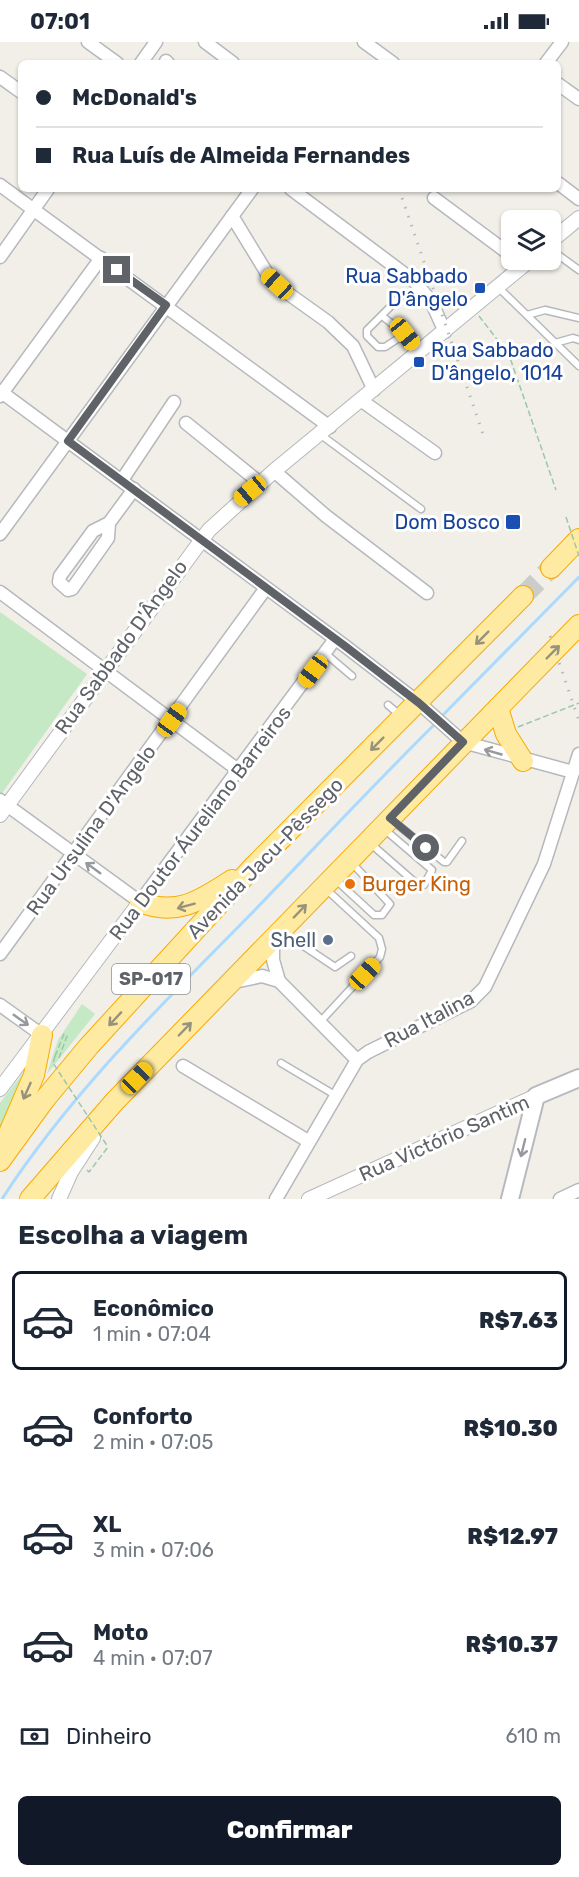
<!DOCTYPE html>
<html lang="pt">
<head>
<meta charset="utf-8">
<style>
	body { margin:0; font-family:Rubik,sans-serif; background:#f2f2f3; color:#1f2937; height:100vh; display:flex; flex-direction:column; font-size:22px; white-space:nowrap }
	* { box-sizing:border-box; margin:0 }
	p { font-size:20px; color:#747a83 }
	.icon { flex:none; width:33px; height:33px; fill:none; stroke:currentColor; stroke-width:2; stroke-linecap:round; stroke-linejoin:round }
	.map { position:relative; height:1157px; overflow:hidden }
	.details { display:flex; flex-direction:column; background:#fff; flex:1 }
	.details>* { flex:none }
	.hud { position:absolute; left:18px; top:18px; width:543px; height:132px; border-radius:9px; box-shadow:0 2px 4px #0004; display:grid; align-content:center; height:132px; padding:0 18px; background:#fff }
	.fabs { position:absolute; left:501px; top:168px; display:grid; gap:12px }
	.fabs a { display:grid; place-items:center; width:60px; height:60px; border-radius:9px; background:#fff; box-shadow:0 2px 4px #0004; font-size:30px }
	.end { position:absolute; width:27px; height:27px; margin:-14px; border:8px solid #5f6368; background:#fff; box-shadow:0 0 0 3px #fff }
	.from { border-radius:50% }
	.car { position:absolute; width:18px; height:36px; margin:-18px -9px; border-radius:8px; box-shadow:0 0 4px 2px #0007; background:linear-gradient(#f5c518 24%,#345 0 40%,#f5c518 0 76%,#345 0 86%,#f5c518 0) }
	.hud b { display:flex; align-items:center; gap:21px; height:57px; font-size:22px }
	.hud b+b { border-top:2px solid #e0e1e3 }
	.hud i { width:15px; height:15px; background:#1f2937 }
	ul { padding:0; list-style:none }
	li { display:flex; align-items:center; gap:18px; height:99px; margin:0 12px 9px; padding:0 6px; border:3px solid transparent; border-radius:9px }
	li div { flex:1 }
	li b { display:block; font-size:22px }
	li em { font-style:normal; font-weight:800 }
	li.active { border-color:#111827 }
	li>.icon { width:54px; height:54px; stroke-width:1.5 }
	h2 { padding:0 18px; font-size:27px; line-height:72px }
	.pay { display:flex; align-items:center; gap:15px; height:66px; padding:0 18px; font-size:22px }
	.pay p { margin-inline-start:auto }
	.primary-button { display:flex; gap:12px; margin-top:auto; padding:12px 18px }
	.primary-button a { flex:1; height:69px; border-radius:9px; background:#111827; color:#fff; font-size:24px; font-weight:800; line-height:69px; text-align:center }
	.status { display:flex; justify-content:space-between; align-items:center; height:42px; padding:0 30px; background:#fff; direction:ltr }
	.status svg { height:16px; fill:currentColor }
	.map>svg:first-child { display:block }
	.green { fill:#c5e8c5 }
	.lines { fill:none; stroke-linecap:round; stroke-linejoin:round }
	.stream { stroke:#aadaff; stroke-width:3 }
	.trunk-tunnel { stroke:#ccccc8; stroke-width:20; stroke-dasharray:20 10; stroke-linecap:butt }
	.service-casing { stroke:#b5b8bc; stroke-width:9 }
	.minor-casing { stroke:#b5b8bc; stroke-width:15 }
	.tertiary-casing { stroke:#b5b8bc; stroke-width:16 }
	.secondary-casing { stroke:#b6babf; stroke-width:20 }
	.trunk-casing { stroke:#f9ab00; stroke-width:22 }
	.path { stroke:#9cc7a9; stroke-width:1.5; stroke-dasharray:6 3; stroke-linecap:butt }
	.service { stroke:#fff; stroke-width:6 }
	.minor { stroke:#fff; stroke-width:12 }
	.tertiary { stroke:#fff; stroke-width:14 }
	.secondary { stroke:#fff; stroke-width:16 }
	.trunk { stroke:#feeaa1; stroke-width:20 }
	.rail { stroke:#b6b7b8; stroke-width:3; stroke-dasharray:1.5 8; stroke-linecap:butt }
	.path-bridge { stroke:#9cc7a9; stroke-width:1.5; stroke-dasharray:6 3; stroke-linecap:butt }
	.oneway { stroke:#97927c }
	.oneway2 { stroke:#979a9d }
	.route { stroke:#5f6368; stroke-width:8 }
	.transit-dot { fill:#1a4fb4; stroke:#fff; stroke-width:2 }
	.food-dot { fill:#e8710a; stroke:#fff; stroke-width:2 }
	.service-dot { fill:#5c6f8a; stroke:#fff; stroke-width:2 }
	.labels { text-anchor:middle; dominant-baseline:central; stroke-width:6; stroke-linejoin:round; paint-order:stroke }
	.shield { fill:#fff; stroke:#8f9295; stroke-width:1.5 }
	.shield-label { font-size:18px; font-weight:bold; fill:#5f6368 }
	.transit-label { font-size:20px; fill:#164399; stroke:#fff; text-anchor:end }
	.street-label { font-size:20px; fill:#5f6368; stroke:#fff }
	.food-label { font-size:20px; fill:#c56008; stroke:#fff; text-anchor:start }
	.service-label { font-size:20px; fill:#4e5e75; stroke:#fff; text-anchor:end }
</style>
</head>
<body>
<div class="status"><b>07:01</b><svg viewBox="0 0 49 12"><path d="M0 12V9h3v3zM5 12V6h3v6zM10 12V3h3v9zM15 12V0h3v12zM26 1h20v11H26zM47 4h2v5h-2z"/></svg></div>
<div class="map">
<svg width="579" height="1157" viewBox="0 0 579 1157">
	<rect width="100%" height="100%" fill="#f1efe8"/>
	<g class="green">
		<polygon points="0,570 87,632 0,754"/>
		<polygon points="82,962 95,972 47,1032 58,998"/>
		<polygon points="28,1025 0,1090 0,1061"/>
	</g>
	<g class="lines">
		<g class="stream">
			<polyline points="441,675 579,535"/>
			<path d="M2,1157C70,1052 162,962 250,873C312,809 373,743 437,680"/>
		</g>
		<polyline class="trunk-tunnel" points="523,554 551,526"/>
		<g class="service-casing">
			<g id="service">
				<polyline points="550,207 579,228"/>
				<polyline points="498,245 579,324"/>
				<polyline points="402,253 367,288 367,294 378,305 385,305 405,292"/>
				<polyline points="527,273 545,268 579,276"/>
				<polyline points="382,274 405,292 419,310"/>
				<polyline points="555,301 573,296 579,298"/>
				<polyline points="321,393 421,467"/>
				<polyline points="326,612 352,634"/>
				<polyline points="388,663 401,674"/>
				<polyline points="393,779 444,820 447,820 462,799"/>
				<polyline points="371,802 418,843 424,843 432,828 384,787"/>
				<polyline points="336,838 374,873 382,873 390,862 352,821"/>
				<polyline points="284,891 335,925 351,914"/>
				<polyline points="320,980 380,915 382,907 379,896 327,848"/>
				<polyline points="281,1021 335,1053"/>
			</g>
		</g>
		<g class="minor-casing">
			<g id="minor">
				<polyline points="88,0 117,21"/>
				<polyline points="205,0 233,21"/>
				<polyline points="364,0 393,21"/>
				<polyline points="166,19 168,21"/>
				<polyline points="141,21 156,0"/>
				<polyline points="546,21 562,0"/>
				<polyline points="0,35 21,50"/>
				<polyline points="558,42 579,57"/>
				<polyline points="558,141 579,157"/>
				<polyline points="0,143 330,385"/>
				<polyline points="291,147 414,239 431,259 445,290"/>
				<polyline points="434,156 512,214"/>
				<polyline points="232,174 268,233 286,250 328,280 353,304 374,348"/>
				<polyline points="0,215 48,147"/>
				<polyline points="0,349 345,604 419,661 463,700 573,730"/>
				<polyline points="0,354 101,216"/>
				<polyline points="362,359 435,411"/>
				<polyline points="186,381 260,441"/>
				<polyline points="274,429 326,474 427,551"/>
				<polyline points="122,438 174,360"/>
				<polyline points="109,481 108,496 72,547 68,548 59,540 60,534 93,489 109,481 134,447"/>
				<polyline points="0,492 252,147"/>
				<polyline points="0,550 238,728"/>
				<polyline points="0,758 140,860 335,597"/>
				<polyline points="273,897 273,918 279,939"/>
				<polyline points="0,912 266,546"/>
				<polyline points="234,940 262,934 279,939 357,1018"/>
				<polyline points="0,963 42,993"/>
				<polyline points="183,1024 308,1099"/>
				<polyline points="276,1157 357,1018 368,1010 471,959 485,945 544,822 579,712"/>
				<polyline points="560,1157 579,1148"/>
			</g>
		</g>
		<g class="tertiary-casing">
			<g id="tertiary">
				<polyline points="550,200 579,176"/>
				<polyline points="0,773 209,488 274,429 530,218"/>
				<polyline points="0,1047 140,860"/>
				<polyline points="59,1157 71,1130 93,1096"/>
				<polyline points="309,1157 536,1054"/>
			</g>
		</g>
		<g class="secondary-casing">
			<polyline id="secondary" points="510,1157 536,1054 579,1036"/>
		</g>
		<g class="trunk-casing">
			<g id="trunk">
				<polyline points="551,526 579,497"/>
				<polyline points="498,666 506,692 523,719"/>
				<path d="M140,860C177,875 201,858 232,838"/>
				<polyline points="5,1100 34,1033 42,993"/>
				<polyline points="0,1119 45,1057 89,1004 254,824 523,554"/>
				<polyline points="30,1157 115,1059 579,583"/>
			</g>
		</g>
		<g class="path">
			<polyline points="479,274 509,313 556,448"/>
			<polyline points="518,685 579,661"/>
			<polyline points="55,1014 64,992 67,994 59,1016"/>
			<polyline points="87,1128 89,1130 108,1105"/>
		</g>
		<use href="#service" class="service"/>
		<use href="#minor" class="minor"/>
		<use href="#tertiary" class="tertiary"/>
		<use href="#secondary" class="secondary"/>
		<use href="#trunk" class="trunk"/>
		<g class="rail">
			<polyline points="399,147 483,392"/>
			<polyline points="550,594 579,679"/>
		</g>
		<g class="path-bridge">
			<polyline points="566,475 579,514"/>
			<polyline points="55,1014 53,1021 108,1105"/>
		</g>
	</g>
	<defs><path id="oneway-shaft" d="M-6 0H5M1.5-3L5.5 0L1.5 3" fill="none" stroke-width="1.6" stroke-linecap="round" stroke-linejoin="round" transform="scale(1.5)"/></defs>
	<g class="oneway">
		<use href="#oneway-shaft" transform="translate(482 596) rotate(135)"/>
		<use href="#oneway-shaft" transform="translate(553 610) rotate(-45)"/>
		<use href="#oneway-shaft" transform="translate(377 702) rotate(135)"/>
		<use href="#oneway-shaft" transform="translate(186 864) rotate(165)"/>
		<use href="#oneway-shaft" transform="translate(300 869) rotate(-46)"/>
		<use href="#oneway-shaft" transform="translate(115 977) rotate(133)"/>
		<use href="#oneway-shaft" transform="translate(185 987) rotate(-46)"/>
		<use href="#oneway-shaft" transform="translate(27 1049) rotate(114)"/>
	</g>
	<g class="oneway2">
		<use href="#oneway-shaft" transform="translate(493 710) rotate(-164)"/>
		<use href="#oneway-shaft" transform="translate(93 826) rotate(-144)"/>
		<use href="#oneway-shaft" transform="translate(21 978) rotate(35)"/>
		<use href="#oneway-shaft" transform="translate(523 1106) rotate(104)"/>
	</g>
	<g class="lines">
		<polyline class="route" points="117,228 166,263 68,399 345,604 419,661 463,700 390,776 426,806"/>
	</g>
	<g class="transit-dot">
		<rect x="474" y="240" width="12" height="12" rx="3"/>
		<rect x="413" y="314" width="12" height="12" rx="3"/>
		<rect x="505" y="472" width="16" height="16" rx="3"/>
	</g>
	<circle class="food-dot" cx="350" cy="842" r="6"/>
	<circle class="service-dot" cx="328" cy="898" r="6"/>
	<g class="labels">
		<rect class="shield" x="112" y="922" width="78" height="30" rx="4.5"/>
		<g class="shield-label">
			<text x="151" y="937">SP-017</text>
		</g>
		<g class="transit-label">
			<text x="468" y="234">Rua Sabbado<tspan x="468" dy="23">D'ângelo</tspan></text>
			<text x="431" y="308" text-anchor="start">Rua Sabbado<tspan x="431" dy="23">D'ângelo, 1014</tspan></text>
			<text x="500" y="480">Dom Bosco</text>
		</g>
		<g class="street-label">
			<text transform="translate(121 605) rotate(-54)">Rua Sabbado D'Ângelo</text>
			<text transform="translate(200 781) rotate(-53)">Rua Doutor Áureliano Barreiros</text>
			<text transform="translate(91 788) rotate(-54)">Rua Ursulina D'Angelo</text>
			<text transform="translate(265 816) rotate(-46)">Avenida Jacu-Pêssego</text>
			<text transform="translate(429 977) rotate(-28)">Rua Italina</text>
			<text transform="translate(444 1096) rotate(-24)">Rua Victório Santim</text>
		</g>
		<g class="food-label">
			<text x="362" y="842">Burger King</text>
		</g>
		<g class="service-label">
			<text x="316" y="898">Shell</text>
		</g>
	</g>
</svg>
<div class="fabs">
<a><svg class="icon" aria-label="layers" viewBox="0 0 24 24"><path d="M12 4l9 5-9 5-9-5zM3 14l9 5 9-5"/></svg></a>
</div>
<i class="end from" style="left:426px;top:806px"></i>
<i class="end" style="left:117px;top:228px"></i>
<i class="car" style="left:277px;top:242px;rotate:313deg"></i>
<i class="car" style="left:405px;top:292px;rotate:141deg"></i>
<i class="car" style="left:250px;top:449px;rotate:230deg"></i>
<i class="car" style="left:313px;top:629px;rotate:217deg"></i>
<i class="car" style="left:172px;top:678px;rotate:36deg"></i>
<i class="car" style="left:365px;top:932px;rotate:43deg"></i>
<i class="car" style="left:137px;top:1036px;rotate:44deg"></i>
<div class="hud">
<b><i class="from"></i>McDonald's</b>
<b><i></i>Rua Luís de Almeida Fernandes</b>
</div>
</div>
<section class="details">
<h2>Escolha a viagem</h2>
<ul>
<li class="active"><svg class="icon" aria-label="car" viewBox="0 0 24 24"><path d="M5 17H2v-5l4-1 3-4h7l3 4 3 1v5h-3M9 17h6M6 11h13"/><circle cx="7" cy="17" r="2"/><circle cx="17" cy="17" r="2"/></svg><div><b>Econômico</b><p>1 min · 07:04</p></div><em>R$7.63</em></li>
<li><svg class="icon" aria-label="car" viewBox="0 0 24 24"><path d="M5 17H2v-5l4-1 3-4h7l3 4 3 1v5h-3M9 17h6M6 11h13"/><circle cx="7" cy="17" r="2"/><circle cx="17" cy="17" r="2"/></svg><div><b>Conforto</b><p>2 min · 07:05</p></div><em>R$10.30</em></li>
<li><svg class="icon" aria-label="car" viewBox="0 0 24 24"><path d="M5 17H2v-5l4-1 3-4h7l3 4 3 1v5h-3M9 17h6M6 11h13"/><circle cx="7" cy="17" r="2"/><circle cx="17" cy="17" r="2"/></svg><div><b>XL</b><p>3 min · 07:06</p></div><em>R$12.97</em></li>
<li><svg class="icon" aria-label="car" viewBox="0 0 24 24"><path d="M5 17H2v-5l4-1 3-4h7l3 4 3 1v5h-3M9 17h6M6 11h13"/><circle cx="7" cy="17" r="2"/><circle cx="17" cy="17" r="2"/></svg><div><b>Moto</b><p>4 min · 07:07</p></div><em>R$10.37</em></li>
</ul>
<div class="pay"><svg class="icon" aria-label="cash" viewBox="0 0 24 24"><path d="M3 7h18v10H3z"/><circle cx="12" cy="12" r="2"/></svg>Dinheiro<p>610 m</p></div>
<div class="primary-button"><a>Confirmar</a></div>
</section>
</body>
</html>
